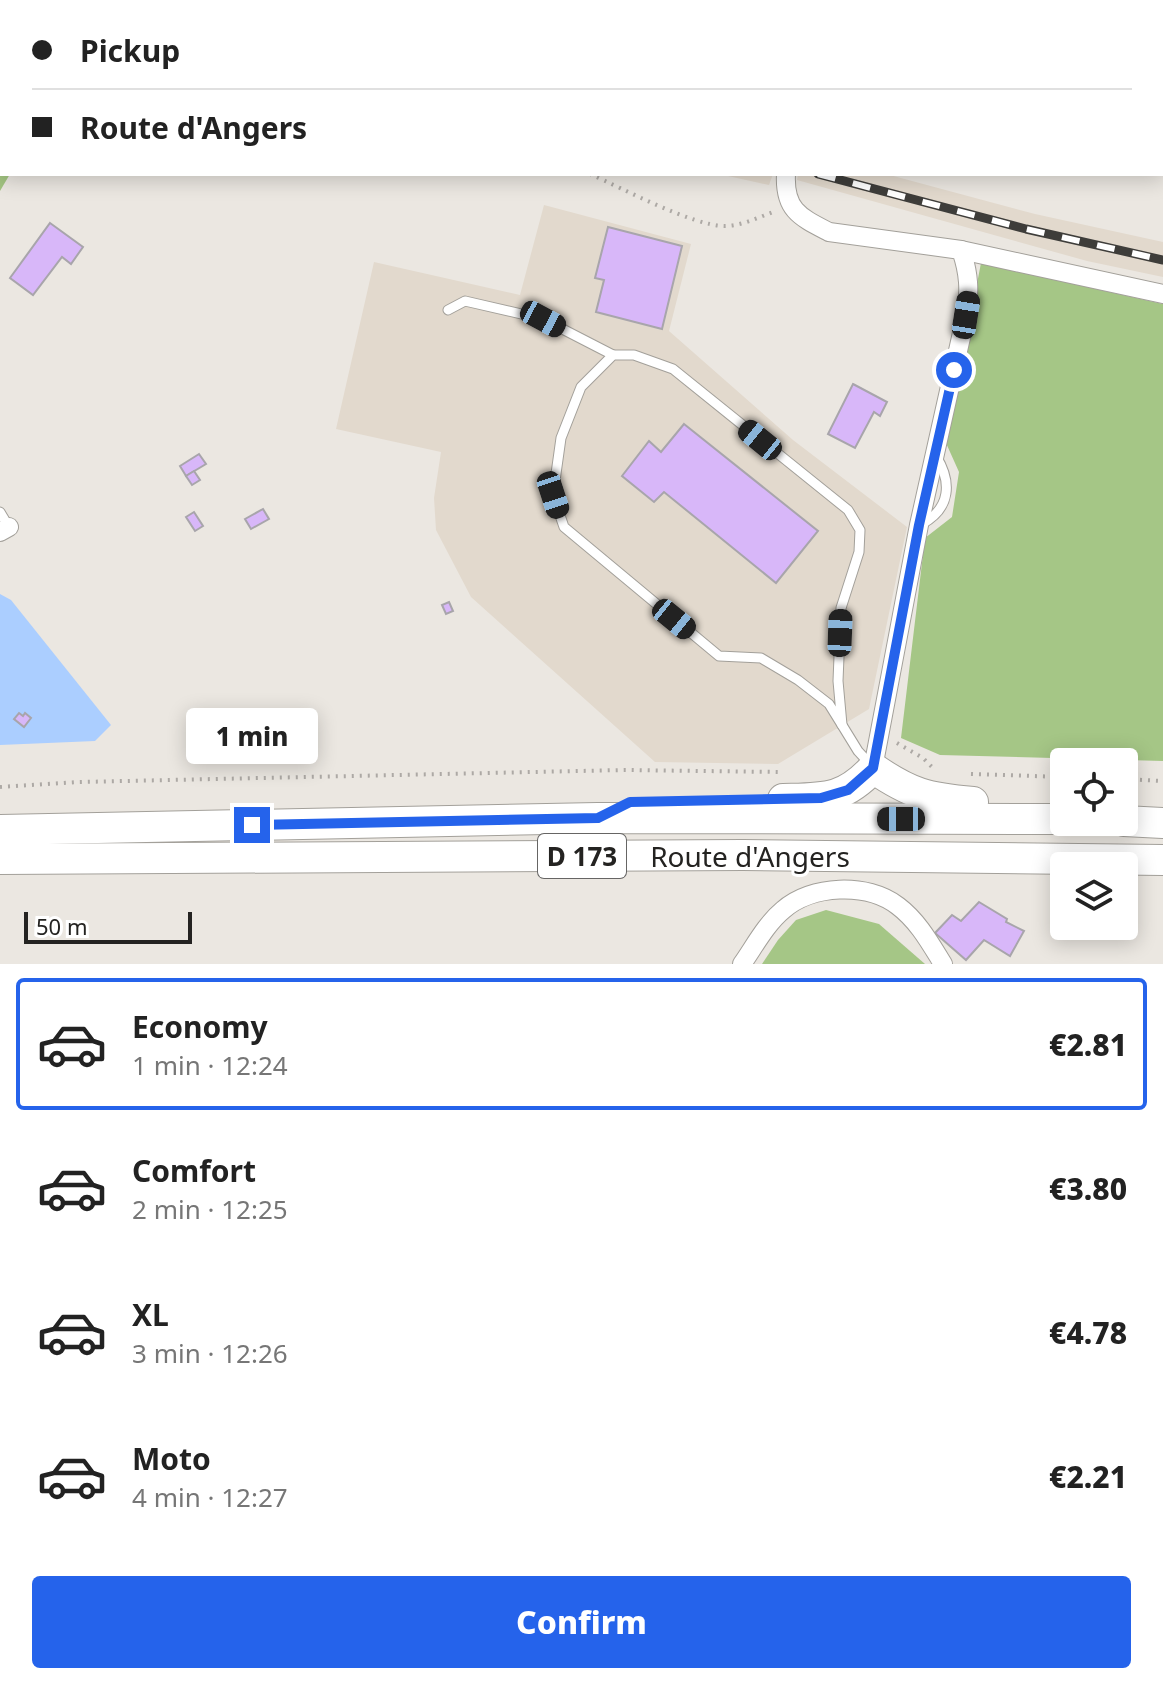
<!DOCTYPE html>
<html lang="en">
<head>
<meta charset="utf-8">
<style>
	body { margin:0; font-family:"Noto Sans",sans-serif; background:#f6f6f6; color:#222; height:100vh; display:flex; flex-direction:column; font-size:30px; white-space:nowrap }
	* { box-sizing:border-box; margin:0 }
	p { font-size:26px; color:#767676 }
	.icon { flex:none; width:44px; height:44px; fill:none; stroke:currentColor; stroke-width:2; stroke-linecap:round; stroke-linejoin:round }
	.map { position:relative; height:964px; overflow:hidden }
	.details { display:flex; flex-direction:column; background:#fff; flex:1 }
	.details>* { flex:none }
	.guide { position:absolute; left:0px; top:0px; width:1164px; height:176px; box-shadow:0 4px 20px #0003; display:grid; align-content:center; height:176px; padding:0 32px; background:#fff }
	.controls { position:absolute; left:1050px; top:748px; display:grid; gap:16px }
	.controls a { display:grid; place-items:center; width:88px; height:88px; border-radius:8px; background:#fff; box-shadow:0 4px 20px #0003; font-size:40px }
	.scale { position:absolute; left:24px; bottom:20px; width:168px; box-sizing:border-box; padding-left:8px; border:4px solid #242321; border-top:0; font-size:22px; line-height:28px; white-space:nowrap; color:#242321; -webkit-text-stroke:6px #fff; paint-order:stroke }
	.end { position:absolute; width:36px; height:36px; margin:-18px; border:10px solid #2563eb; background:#fff; box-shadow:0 0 0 4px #fff }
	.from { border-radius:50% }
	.bubble { position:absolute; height:56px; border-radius:8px; background:#fff; box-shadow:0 4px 20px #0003; font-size:26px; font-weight:800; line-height:56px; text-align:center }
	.car { position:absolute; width:24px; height:48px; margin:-24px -12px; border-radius:10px; box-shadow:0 0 6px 2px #0007; background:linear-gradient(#222 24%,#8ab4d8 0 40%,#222 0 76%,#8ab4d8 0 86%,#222 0) }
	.guide b { display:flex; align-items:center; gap:28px; height:76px; font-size:30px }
	.guide b+b { border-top:2px solid #e0e0e0 }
	.guide i { width:20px; height:20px; background:#222 }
	ul { padding:14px 0 0; list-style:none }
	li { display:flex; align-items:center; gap:24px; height:132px; margin:0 16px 12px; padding:0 16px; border:4px solid transparent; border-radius:8px }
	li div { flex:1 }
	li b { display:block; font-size:30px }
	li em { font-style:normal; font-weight:800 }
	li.current { border-color:#2563eb }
	li>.icon { width:72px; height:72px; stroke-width:1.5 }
	.button { display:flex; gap:16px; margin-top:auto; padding:16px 32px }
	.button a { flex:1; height:92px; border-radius:8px; background:#2563eb; color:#fff; font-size:32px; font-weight:800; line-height:92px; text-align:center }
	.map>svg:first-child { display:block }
	.built { fill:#e2d9cd }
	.green { fill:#a5c686 }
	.forest { fill:#a3c582 }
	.water { fill:#abceff }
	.building { fill:#d8b7f9; stroke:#a8a5ab; stroke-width:2 }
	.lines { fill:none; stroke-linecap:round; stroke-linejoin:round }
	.service-casing { stroke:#a3a09a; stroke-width:11 }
	.minor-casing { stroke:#a3a09a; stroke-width:20 }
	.trunk-casing { stroke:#a3a09a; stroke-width:32 }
	.path { stroke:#ada9a5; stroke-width:4; stroke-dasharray:2 6; stroke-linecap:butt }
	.service { stroke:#fff; stroke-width:9 }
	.minor { stroke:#fff; stroke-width:18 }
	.trunk { stroke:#fff; stroke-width:30 }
	.rail-casing { stroke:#3e3d3a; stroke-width:9 }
	.rail { stroke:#fff; stroke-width:6; stroke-dasharray:18; stroke-linecap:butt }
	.route { stroke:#2563eb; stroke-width:10 }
	.labels { text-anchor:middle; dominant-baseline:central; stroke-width:6; stroke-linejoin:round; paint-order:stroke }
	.shield { fill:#fff; stroke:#666564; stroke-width:2 }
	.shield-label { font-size:26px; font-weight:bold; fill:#242321 }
	.street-label { font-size:28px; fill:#242321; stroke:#fff }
</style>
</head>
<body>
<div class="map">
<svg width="1163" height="964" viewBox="0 0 1163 964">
	<rect width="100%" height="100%" fill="#ebe7e1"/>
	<g class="built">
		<polygon points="0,0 248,0 255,2 2,2"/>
		<polygon points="719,174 773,174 769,185"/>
		<polygon points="798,174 886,174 1035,214 1163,242 1163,277 1087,261 797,180"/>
		<polygon points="544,205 691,244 669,331 793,440 907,527 869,709 778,764 655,762 471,597 436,530 434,498 441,452 336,429 374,262 520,295"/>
	</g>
	<g class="green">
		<polygon points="981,263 1163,304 1163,761 940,755 901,738 925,538 952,517 959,472 946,443"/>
		<polygon points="826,910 879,924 925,964 762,964 778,940 796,920"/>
	</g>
	<g class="forest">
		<polygon points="248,0 372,0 374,2 255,2"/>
		<polygon points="0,2 2,174 10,174 0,191"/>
	</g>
	<polygon class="water" points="0,594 11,600 111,725 95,741 0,745"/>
	<g class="building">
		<polygon points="50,223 83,247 71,264 62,257 33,295 10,278"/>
		<polygon points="608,227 682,246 662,329 596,312 604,280 595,278"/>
		<polygon points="853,384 887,402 880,416 874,412 855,448 828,434"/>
		<polygon points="684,424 818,531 776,583 664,492 654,502 622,476 649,441 661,452"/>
		<polygon points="199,454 206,464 186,476 180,466"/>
		<polygon points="194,471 200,480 192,485 186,476"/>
		<polygon points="263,509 269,519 251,529 245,519"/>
		<polygon points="194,512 203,526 195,531 186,517"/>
		<polygon points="449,602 453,611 446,614 442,605"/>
		<polygon points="19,713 23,716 25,713 31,718 24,727 14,719"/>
		<polygon points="979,902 1007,919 1006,922 1024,931 1010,956 984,940 966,960 935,933 952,915 961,921"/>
	</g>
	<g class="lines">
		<g class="service-casing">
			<g id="service">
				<polyline points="755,0 756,2"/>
				<polyline points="448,310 465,301 543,319 613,355"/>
				<polygon points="613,355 634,355 673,369 848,510 860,530 859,552 841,608 838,681 842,725 829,704 798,680 761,658 719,656 564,527 553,495 561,438 581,387"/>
				<polyline points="0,512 9,527"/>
				<path d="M922,524C951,508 952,482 936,456"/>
				<polyline points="842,725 858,751 871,765"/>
			</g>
		</g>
		<g class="minor-casing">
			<g id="minor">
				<polyline points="885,2 887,0"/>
				<path d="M786,174C784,210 800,217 829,232L961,250C969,273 970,291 966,315L919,525L873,768"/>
				<polyline points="961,250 1163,294"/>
				<polyline points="0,532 9,527"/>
				<path d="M742,964C754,947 766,924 783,910C811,885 867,882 898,906C918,921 930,943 943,964"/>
			</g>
		</g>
		<g class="trunk-casing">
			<g id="trunk">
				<path d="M783,799C824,798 844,800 873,768C911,794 927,798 973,802"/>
				<polyline points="1124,821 1163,823"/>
				<polyline points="0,830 598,818 1064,819"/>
				<polyline points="0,859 743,855 1163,860"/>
			</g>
		</g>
		<g class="path">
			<polyline points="0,21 2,21"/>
			<path d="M590,174C624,189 691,225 724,226C741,226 757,218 773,212"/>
			<polyline points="897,743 923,758 935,770"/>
			<polyline points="971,774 1064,777"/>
			<polyline points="1124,779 1163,781"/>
			<polyline points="0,787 79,782 624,770 781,772"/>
		</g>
		<use href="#service" class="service"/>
		<use href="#minor" class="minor"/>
		<use href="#trunk" class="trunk"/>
		<g class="rail-casing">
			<g id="rail">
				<polyline points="177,0 185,2"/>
				<polyline points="818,174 1026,229 1163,260"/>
			</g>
		</g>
		<use href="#rail" class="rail"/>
	</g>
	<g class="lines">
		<polyline class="route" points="252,825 598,818 630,802 821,798 848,790 873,768 919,525 954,370"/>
	</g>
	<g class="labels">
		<rect class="shield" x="538" y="834" width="88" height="44" rx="6"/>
		<g class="shield-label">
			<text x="582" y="856">D 173</text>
		</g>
		<g class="street-label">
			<text x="750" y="856">Route d'Angers</text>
		</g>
	</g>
</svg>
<div class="controls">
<a><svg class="icon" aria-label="locate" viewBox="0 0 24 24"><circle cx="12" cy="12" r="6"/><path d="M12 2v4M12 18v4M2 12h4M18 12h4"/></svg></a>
<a><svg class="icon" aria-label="layers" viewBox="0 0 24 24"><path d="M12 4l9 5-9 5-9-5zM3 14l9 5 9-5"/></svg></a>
</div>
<div class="scale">50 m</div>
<i class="end from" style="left:954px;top:370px"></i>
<i class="end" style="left:252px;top:825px"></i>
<div class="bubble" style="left:186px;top:708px;width:132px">1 min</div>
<i class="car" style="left:966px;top:315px;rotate:9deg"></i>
<i class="car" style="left:543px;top:319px;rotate:118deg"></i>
<i class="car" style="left:760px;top:440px;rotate:309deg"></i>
<i class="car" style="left:553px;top:495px;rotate:162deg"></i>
<i class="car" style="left:674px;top:619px;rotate:129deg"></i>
<i class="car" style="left:840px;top:633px;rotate:2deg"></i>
<i class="car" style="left:901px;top:819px;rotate:270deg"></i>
<div class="guide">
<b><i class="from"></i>Pickup</b>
<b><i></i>Route d'Angers</b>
</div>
</div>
<section class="details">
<ul>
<li class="current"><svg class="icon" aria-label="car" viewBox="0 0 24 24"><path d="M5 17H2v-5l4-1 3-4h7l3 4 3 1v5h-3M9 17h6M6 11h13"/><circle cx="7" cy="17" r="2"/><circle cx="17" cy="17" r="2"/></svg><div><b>Economy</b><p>1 min · 12:24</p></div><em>€2.81</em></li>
<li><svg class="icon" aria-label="car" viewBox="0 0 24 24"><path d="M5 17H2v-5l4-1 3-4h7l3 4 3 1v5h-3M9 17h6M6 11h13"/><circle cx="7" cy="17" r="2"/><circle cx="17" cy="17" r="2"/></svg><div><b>Comfort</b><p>2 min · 12:25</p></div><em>€3.80</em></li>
<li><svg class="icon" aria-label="car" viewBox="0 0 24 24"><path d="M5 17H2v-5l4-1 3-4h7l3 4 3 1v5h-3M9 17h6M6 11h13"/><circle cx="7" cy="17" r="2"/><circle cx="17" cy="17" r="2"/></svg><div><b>XL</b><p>3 min · 12:26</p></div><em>€4.78</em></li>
<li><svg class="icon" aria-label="car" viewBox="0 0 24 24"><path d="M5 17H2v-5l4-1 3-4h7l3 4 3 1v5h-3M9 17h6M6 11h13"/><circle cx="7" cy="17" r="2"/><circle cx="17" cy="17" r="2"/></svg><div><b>Moto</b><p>4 min · 12:27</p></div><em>€2.21</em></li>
</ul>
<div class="button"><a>Confirm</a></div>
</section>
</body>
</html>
